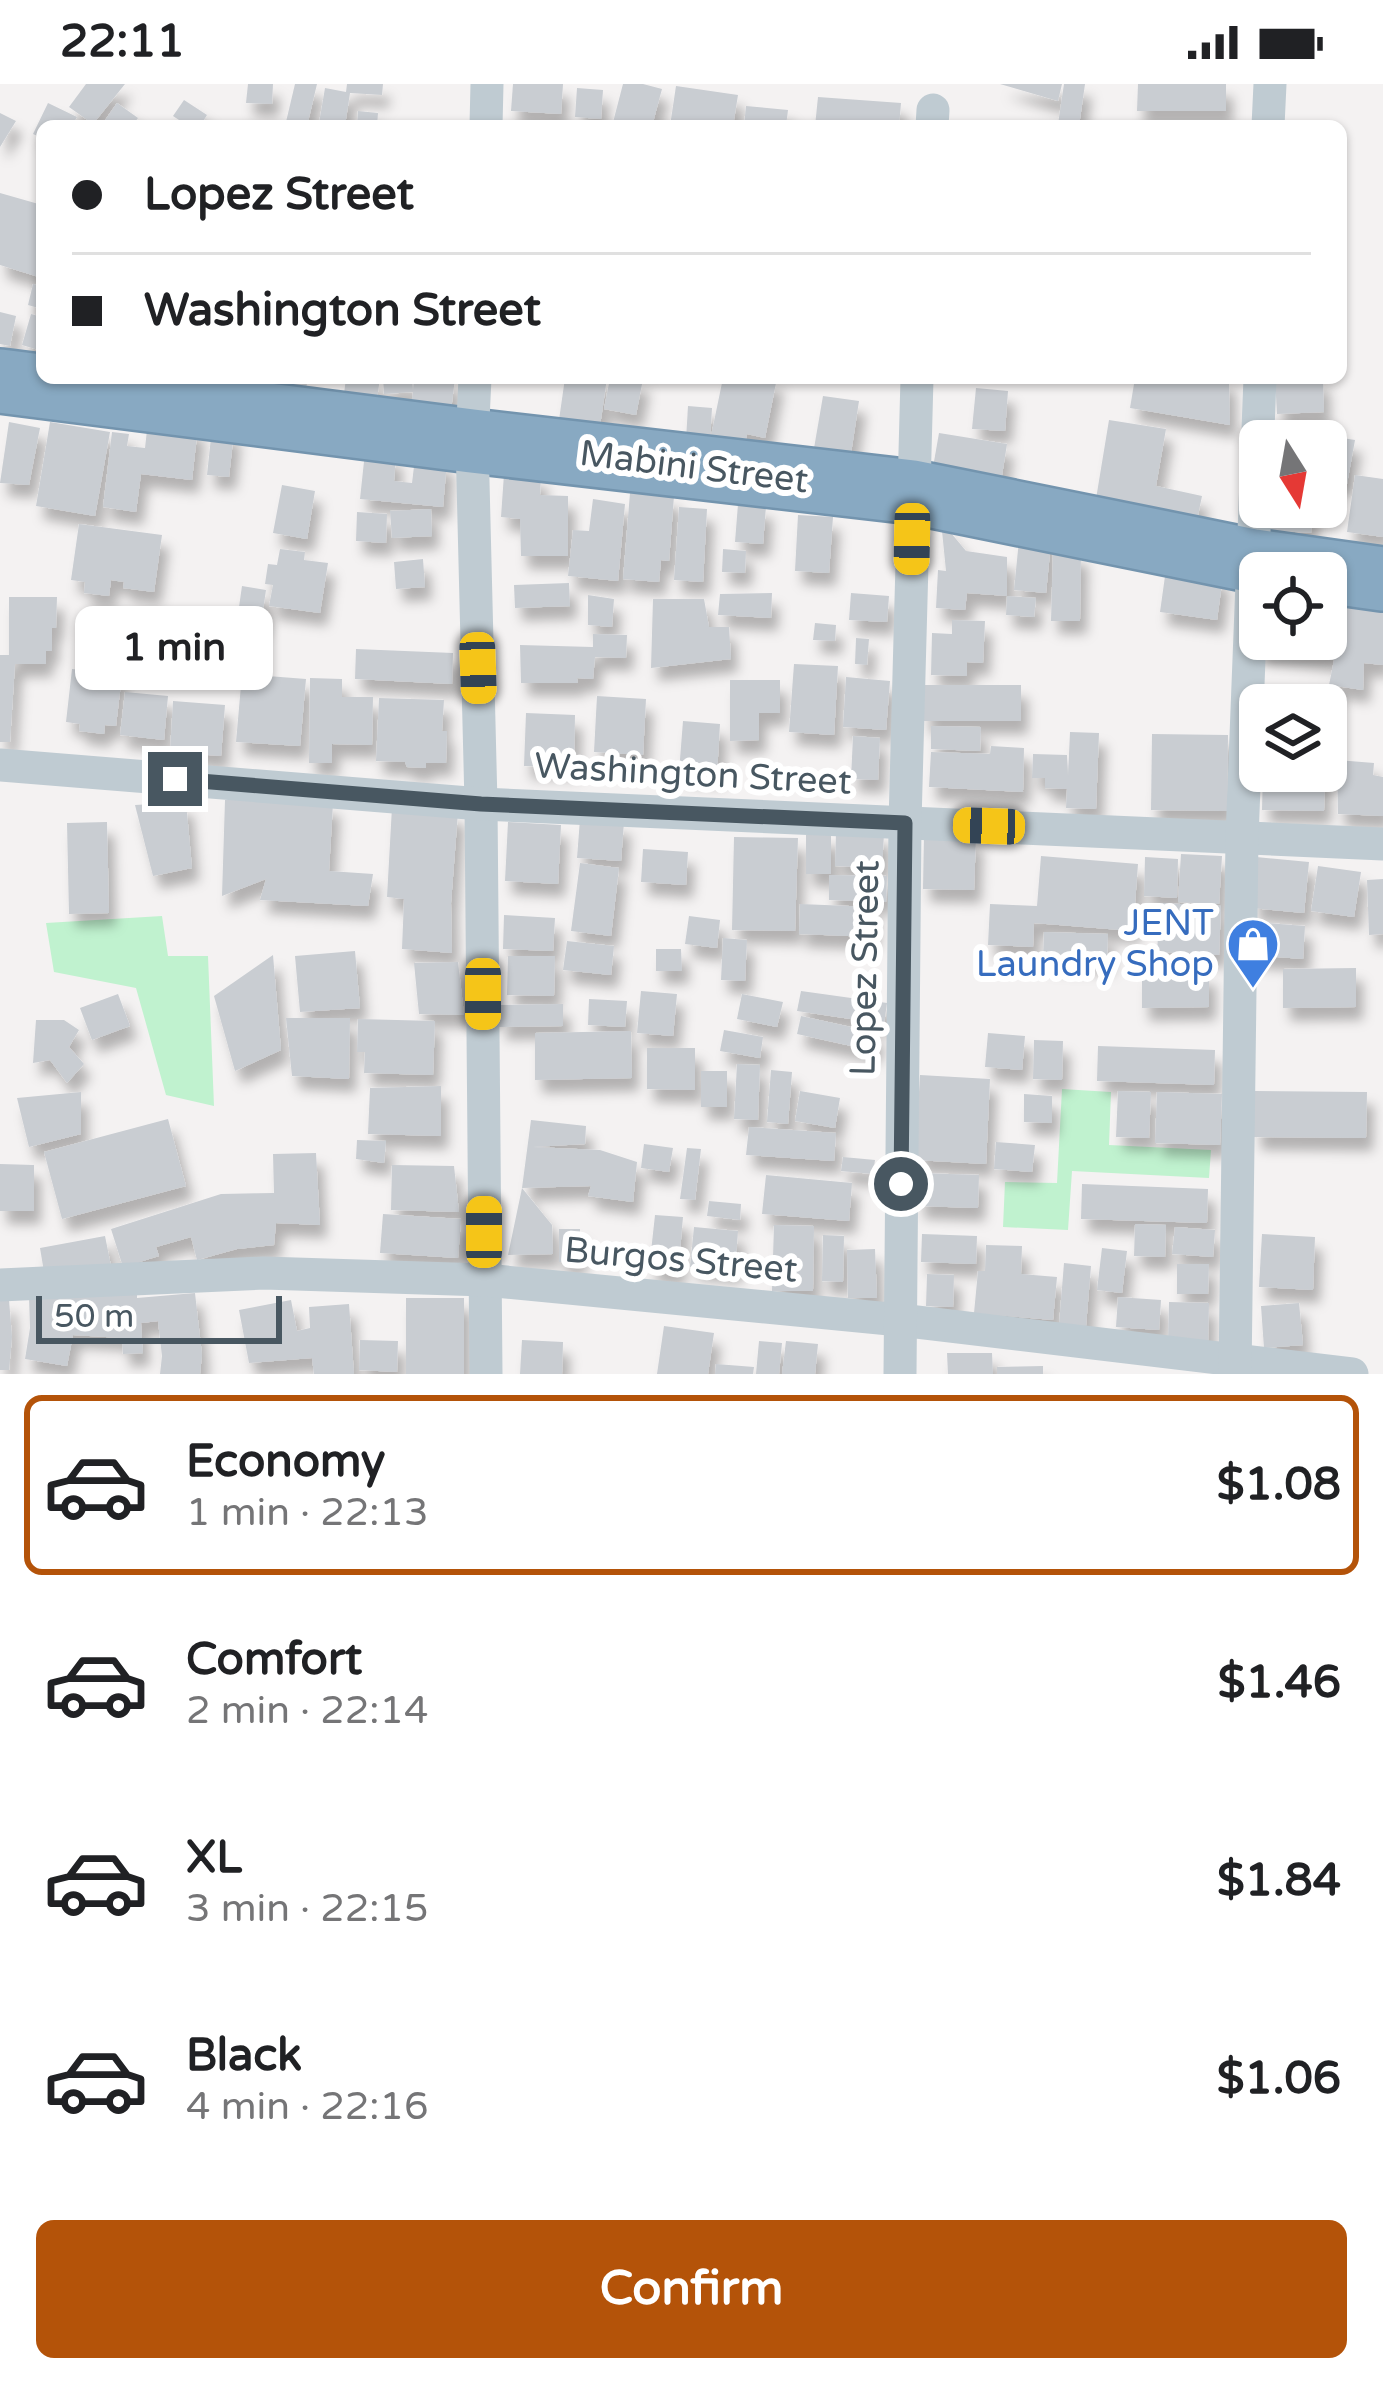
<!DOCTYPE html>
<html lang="en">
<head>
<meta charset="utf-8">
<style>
	body { margin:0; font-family:"Varela Round",sans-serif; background:#f2f2f2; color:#202124; height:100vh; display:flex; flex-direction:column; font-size:45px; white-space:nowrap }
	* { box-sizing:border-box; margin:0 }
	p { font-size:39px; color:#757577 }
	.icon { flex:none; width:66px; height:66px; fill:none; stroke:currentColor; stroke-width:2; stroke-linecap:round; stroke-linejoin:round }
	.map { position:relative; height:1290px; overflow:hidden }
	.panel { display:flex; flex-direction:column; background:#fff; flex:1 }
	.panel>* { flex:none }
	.top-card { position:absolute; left:36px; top:36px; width:1311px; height:264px; border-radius:18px; box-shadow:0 3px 9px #0004; display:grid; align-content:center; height:264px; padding:0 36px; background:#fff }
	.needle { width:78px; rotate:169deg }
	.tools { position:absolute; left:1239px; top:336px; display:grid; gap:24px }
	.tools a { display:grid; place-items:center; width:108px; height:108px; border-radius:18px; background:#fff; box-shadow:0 3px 9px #0004; font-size:60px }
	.scale { position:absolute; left:36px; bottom:30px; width:246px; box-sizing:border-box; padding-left:12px; border:6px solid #485761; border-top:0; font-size:33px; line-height:42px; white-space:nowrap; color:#485761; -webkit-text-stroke:9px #fff; paint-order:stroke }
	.end { position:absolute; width:54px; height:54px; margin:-27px; border:15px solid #485761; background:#fff; box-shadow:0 0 0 6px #fff }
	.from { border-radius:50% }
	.bubble { position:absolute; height:84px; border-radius:18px; background:#fff; box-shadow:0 3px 9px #0004; font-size:39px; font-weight:700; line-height:84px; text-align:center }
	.car { position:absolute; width:36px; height:72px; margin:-36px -18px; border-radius:15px; box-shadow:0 0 9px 3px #0007; background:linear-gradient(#f5c518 24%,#345 0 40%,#f5c518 0 76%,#345 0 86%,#f5c518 0) }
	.top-card b { display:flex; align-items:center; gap:42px; height:114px; font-size:45px }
	.top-card b+b { border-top:3px solid #e0e0e0 }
	.top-card i { width:30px; height:30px; background:#202124 }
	ul { padding:21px 0 0; list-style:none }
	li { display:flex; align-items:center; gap:36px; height:180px; margin:0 24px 18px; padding:0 12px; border:6px solid transparent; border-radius:18px }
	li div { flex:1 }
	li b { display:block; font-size:45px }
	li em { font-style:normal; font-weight:700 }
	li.current { border-color:#b45309 }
	li>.icon { width:108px; height:108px; stroke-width:1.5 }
	.action { display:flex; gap:24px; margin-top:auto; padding:24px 36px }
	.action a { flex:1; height:138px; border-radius:18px; background:#b45309; color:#fff; font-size:48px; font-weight:700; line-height:138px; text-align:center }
	.status { display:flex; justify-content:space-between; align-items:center; height:84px; padding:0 60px; background:#fff; direction:ltr }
	.status svg { height:33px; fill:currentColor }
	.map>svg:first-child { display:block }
	.green { fill:#c0f2cf }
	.building { fill:#c9cdd2; filter:url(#shadow) }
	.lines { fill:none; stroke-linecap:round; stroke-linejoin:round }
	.highway-casing { stroke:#7394ae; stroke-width:68 }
	.street { stroke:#bfcbd2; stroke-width:33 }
	.highway { stroke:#88a9c2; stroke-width:63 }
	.route { stroke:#485761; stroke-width:15 }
	.labels { text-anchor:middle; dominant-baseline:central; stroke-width:12; stroke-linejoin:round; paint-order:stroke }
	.street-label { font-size:36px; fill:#485761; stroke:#fff }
	.shop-label { font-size:36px; fill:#366cbe; stroke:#fff; text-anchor:end }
</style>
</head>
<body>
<div class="status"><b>22:11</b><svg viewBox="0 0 49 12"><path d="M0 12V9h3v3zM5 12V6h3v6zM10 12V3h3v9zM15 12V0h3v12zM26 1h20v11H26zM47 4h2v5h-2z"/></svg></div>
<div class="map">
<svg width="1383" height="1290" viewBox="0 0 1383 1290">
	<defs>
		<filter id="shadow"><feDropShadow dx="7" dy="13" stdDeviation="6" flood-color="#0004"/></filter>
	</defs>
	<rect width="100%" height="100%" fill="#f4f2f2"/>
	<g class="green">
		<polygon points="162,832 168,872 208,872 214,1022 166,1011 136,904 54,888 46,839"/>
		<polygon points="1062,1005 1111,1008 1109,1061 1211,1066 1209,1094 1072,1087 1068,1146 1003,1143 1005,1098 1057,1099"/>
	</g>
	<g class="building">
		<polygon points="86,0 125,0 93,40 69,23"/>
		<polygon points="248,0 273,0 272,20 246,19"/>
		<polygon points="295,0 317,0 307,42 285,42"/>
		<polygon points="347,0 383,0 382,11 350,9 345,42 319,39 325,4 346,8"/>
		<polygon points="513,0 563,0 561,30 511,27"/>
		<polygon points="623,0 643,0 662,5 652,42 612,42"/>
		<polygon points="1000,0 1062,0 1058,17"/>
		<polygon points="1064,0 1085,0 1079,42 1058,40"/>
		<polygon points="1138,0 1226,0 1226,27 1137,27"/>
		<polygon points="676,2 738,11 733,42 670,42"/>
		<polygon points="577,4 603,6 601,35 575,33"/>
		<polygon points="818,13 901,19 899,42 815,42"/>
		<polygon points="184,16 207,31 200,42 188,42 173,32"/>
		<polygon points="48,19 77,33 72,42 42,42 42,54 33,50"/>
		<polygon points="117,19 138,34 132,42 101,42"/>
		<polygon points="746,22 788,26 786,42 744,42"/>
		<polygon points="358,27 378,29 377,42 357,42"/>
		<polygon points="0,29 16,37 0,63"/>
		<polygon points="0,109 42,121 42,194 0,181"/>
		<polygon points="33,200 42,202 42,225 28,221"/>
		<polygon points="0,228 16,232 10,262 0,260"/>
		<polygon points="31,230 42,233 42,267 22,261"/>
		<polygon points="276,294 308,294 305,311 274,306"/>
		<polygon points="346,294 380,294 376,322 343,318"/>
		<polygon points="383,294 412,294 413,306 414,294 455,294 451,327 411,322 413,308 384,310"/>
		<polygon points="565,294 607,294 600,342 559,336"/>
		<polygon points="610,294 643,295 636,331 604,325"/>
		<polygon points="723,294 777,294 765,354 747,350 744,365 710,357"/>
		<polygon points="1135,294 1229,294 1230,341 1130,324"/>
		<polygon points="1275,294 1323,294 1324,328 1277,330"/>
		<polygon points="976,304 1008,307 1005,347 972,345"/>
		<polygon points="823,312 859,317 850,376 813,370"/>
		<polygon points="688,322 712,324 710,357 686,356"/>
		<polygon points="1109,336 1166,345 1156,402 1202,412 1196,441 1095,421"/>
		<polygon points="148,337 198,343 192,396 141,390 136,428 103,423 112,348 129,350 127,362 145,364"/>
		<polygon points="9,338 40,344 29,401 0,399"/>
		<polygon points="50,338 110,348 95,432 36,422"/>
		<polygon points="212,344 234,347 229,393 207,391"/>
		<polygon points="1292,346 1355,356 1347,400 1326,396 1326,357 1290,357"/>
		<polygon points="939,349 1007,360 999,410 932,389"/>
		<polygon points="365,368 396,371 394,397 412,399 415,374 447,377 443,423 360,415"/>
		<polygon points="504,390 541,391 540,411 568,412 568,472 521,472 520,435 501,433"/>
		<polygon points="1355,391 1383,395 1383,453 1347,448"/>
		<polygon points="282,401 315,407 307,455 273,449"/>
		<polygon points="630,409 674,412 669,477 661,476 659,498 623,495"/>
		<polygon points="593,415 625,420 618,497 568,492 573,446 589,447"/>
		<polygon points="738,420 766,422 763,460 735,458"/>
		<polygon points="679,423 707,425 703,498 674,496"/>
		<polygon points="1263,423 1313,423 1311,449 1262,446"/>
		<polygon points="431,425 432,452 392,454 390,427"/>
		<polygon points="357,428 387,430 386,459 356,457"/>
		<polygon points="798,431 833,433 829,489 795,487"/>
		<polygon points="941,437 966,467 1007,473 1007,512 1036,514 1034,533 1006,531 1007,512 967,509 965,526 936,524 938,486 946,487"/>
		<polygon points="79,440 162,451 154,508 123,504 124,498 111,496 109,512 84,509 85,498 71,496"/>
		<polygon points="1020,446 1052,448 1046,509 1014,506"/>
		<polygon points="280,465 305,468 304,476 328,479 320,529 269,522 273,501 265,500 268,480 277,481"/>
		<polygon points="723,465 746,467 745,489 722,488"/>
		<polygon points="1053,468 1081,468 1080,537 1051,537"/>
		<polygon points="423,475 425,503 396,505 394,478"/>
		<polygon points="1166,485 1223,492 1217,536 1160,528"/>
		<polygon points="569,499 570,522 515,524 514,501"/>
		<polygon points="242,502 266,506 261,540 237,537"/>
		<polygon points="1326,507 1383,517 1383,581 1364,579 1363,606 1329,601 1334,576 1257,568 1258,555 1326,555"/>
		<polygon points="772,509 771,534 718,531 720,510"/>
		<polygon points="851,509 889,512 887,538 849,536"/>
		<polygon points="588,511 614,515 612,543 588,541"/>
		<polygon points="9,513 57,513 56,544 52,544 52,567 46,567 46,580 15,580 10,658 0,658 0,571 9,571"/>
		<polygon points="653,515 704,515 709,543 729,543 731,575 651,584"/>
		<polygon points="952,536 985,537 983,579 967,578 967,592 931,591 932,549 952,550"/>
		<polygon points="815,539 836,541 835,557 813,556"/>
		<polygon points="169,540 199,543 196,571 166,568"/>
		<polygon points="593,550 627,551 626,574 595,573 593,595 577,594 578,599 521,599 520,561 593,563"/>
		<polygon points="856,554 869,555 867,581 855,580"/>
		<polygon points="356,565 453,569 452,600 355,595"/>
		<polygon points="794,580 838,582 834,651 789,648"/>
		<polygon points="72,585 122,591 116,642 105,641 104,650 79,647 80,640 66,638"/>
		<polygon points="242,590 306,595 300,662 236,658"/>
		<polygon points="846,593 890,597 886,646 843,643"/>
		<polygon points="310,594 342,595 342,613 373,613 372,661 332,660 332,679 309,679"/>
		<polygon points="730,596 780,596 780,629 759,629 759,656 730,657"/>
		<rect x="923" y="601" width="98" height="36"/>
		<polygon points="1265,607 1328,609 1327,621 1265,621"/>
		<polygon points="125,608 168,612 164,656 120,651"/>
		<polygon points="597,612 646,615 643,671 594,668"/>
		<polygon points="379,614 444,616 442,647 447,647 446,679 426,679 426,684 407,683 405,678 376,677"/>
		<polygon points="173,617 225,621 221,672 170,668"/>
		<polygon points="526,629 575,631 574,683 524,682"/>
		<polygon points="683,637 720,640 717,690 679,688"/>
		<polygon points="931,642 981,643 980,667 931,665"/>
		<polygon points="1070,648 1099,649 1096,725 1066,724 1067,705 1045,704 1045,694 1032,694 1033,670 1067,671 1068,693"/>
		<polygon points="1152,650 1228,651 1227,727 1151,726"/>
		<polygon points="853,652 880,654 878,696 851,695"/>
		<polygon points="991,662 1024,664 1023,708 929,703 931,668 990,670"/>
		<polygon points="1337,676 1374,679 1373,691 1383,693 1383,732 1338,730"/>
		<polygon points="1263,687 1325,687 1324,727 1262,726"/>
		<polygon points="269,712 333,719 329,787 373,790 368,822 260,816 266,795 222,812 225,716"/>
		<polygon points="186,718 192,784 153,792 135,721"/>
		<polygon points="392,723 458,728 451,819 452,869 402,865 404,815 387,813"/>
		<polygon points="580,735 624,738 621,777 577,774"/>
		<polygon points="107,738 109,829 69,830 67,739"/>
		<polygon points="508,738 561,741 558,800 505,797"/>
		<polygon points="836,748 884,749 882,784 835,782"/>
		<polygon points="831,750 831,790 806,790 806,751"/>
		<polygon points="924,751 976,753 974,806 923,805"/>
		<polygon points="734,753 798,754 795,847 732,846"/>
		<polygon points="643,765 688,768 686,801 641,798"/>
		<polygon points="1181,770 1222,772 1219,820 1178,818"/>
		<polygon points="1041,772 1138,780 1133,847 1034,839 1033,863 988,861 990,820 1037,822"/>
		<polygon points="1145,773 1178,775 1177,814 1144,812"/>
		<polygon points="1256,773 1309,778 1304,829 1251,824"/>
		<polygon points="580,779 619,784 611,852 571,847"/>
		<polygon points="1318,782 1361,788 1354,833 1311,827"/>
		<polygon points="829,791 887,792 886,818 829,816"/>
		<polygon points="1383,795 1383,850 1369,851 1367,796"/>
		<polygon points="1160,819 1221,822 1219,871 1157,868"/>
		<polygon points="800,820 874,823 872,853 799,850"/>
		<polygon points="504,831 555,834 553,867 503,865"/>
		<polygon points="689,832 720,836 717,864 685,860"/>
		<polygon points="1254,838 1305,842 1303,875 1251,871"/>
		<polygon points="1044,848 1108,850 1107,877 1043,875"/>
		<polygon points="723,854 747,856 745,897 721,896"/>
		<polygon points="567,857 614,862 611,891 563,886"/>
		<polygon points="656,865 681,865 682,887 656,887"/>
		<polygon points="355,867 360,924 300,928 295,872"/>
		<polygon points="273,871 281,966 235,987 214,912"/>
		<polygon points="508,872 555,872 554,912 507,911"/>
		<polygon points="458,878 464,931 419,930 414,879"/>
		<polygon points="1356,884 1356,923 1283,924 1283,885"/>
		<polygon points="1209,888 1209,923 1142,924 1142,889"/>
		<polygon points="641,907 677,910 673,952 637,949"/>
		<polygon points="801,907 887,919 884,940 797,927"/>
		<polygon points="118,910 130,942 92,956 80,924"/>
		<polygon points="742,910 783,918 777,943 737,935"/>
		<polygon points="589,915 627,917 625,943 588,941"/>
		<polygon points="563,920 563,942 499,943 499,921"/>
		<polygon points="801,932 878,949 874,967 797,950"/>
		<polygon points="286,934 350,934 349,995 292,992"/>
		<polygon points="358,935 435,937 433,991 364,989 365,968 357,968"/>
		<polygon points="36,936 64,936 79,946 69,963 84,980 67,999 50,976 33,979"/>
		<polygon points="724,946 763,953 760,974 720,967"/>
		<polygon points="631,947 632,994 535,996 535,949"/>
		<polygon points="988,949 1025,952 1022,986 985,983"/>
		<polygon points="1034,956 1063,957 1062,996 1033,995"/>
		<polygon points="1098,962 1215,966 1214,1001 1097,997"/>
		<polygon points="647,964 695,964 695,1006 647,1005"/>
		<polygon points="737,980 760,981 758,1036 734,1035"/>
		<polygon points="771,986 792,988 788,1040 767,1038"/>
		<rect x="701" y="987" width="26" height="36"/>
		<polygon points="920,991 990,995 986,1080 915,1076"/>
		<polygon points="441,1002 441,1052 368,1050 370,1004"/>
		<polygon points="800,1007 840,1014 835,1044 795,1037"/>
		<polygon points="1118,1007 1151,1008 1149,1054 1116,1053"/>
		<polygon points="1254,1007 1367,1008 1366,1054 1254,1053"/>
		<polygon points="81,1008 81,1050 29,1063 17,1014"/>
		<polygon points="1157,1008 1222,1010 1220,1061 1155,1059"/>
		<polygon points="1024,1010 1052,1012 1052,1039 1024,1038"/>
		<polygon points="168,1035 186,1102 62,1135 44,1068"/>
		<polygon points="531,1036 586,1042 585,1060 533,1063 600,1066 637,1078 633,1118 588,1112 591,1102 522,1104"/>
		<polygon points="749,1043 836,1049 834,1077 746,1071"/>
		<polygon points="357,1056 386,1057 384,1079 356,1075"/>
		<polygon points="996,1058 1035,1061 1032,1088 994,1085"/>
		<polygon points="644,1060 673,1064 669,1088 641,1084"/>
		<polygon points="687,1064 701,1065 695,1116 680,1115"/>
		<polygon points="316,1069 320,1141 276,1139 274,1161 237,1165 197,1176 191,1153 156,1163 159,1172 123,1183 111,1145 221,1110 274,1109 273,1070"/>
		<polygon points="843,1073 875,1076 873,1090 841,1087"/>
		<polygon points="0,1080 34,1081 34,1127 0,1127"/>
		<polygon points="392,1081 454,1082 459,1128 391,1126"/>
		<polygon points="918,1089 979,1091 978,1124 917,1122"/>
		<polygon points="766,1091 852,1099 849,1137 762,1130"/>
		<polygon points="1082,1100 1208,1105 1207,1139 1081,1135"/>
		<polygon points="522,1104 552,1141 553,1170 508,1171"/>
		<polygon points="709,1117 741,1120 740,1136 707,1132"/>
		<polygon points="383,1130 461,1135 458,1174 380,1169"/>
		<polygon points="655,1131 683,1133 678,1189 649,1186"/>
		<polygon points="1135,1140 1166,1141 1165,1173 1134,1172"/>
		<polygon points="774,1141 814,1142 813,1207 772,1207"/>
		<polygon points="694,1143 738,1147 735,1187 690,1183"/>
		<polygon points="1175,1143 1215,1146 1213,1173 1172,1170"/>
		<rect x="559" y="1145" width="21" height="33"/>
		<polygon points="922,1150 977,1152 976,1180 921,1178"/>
		<polygon points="1262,1150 1315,1153 1313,1206 1259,1203"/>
		<polygon points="823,1151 844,1152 843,1198 822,1197"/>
		<polygon points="105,1152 111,1182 44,1188 40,1164"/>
		<polygon points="986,1161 1022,1162 1021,1190 1057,1193 1053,1236 974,1229 978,1187 985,1187"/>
		<polygon points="1102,1164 1127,1167 1122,1209 1097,1206"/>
		<polygon points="875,1165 877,1214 848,1214 847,1166"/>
		<polygon points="1064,1179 1091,1182 1086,1242 1059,1241"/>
		<polygon points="1177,1180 1209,1180 1208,1210 1177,1210"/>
		<polygon points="927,1190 954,1191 953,1223 926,1222"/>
		<polygon points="195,1209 202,1271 200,1290 160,1290 162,1272 158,1237 141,1239 143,1269 123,1270 122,1254 73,1251 67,1282 25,1275 30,1244 29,1213 137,1210 137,1214"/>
		<polygon points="1118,1213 1161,1216 1159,1246 1116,1243"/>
		<rect x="406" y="1214" width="58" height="76"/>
		<polygon points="0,1216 9,1216 12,1253 9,1286 0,1286"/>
		<polygon points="291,1216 297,1247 310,1244 309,1223 349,1220 354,1290 314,1290 312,1274 249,1279 239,1226"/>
		<polygon points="1169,1218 1209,1219 1208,1259 1168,1259"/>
		<polygon points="1299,1219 1303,1261 1264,1264 1261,1222"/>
		<polygon points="664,1242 714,1249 708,1290 657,1290"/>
		<polygon points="360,1256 398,1257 397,1288 359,1286"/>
		<polygon points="522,1256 563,1258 562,1290 520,1290"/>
		<polygon points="759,1257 782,1259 779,1290 756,1290"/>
		<polygon points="786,1257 818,1260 815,1290 782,1290"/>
		<polygon points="947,1269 992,1269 993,1290 948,1290"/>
		<polygon points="716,1280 754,1283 753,1290 715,1290"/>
		<polygon points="1043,1282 1043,1290 997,1290 997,1283"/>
	</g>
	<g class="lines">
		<g class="highway-casing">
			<polyline id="highway" points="0,297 472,357 913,408 1254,477 1383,495"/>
		</g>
		<g class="street">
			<polyline points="486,42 487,0"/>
			<polyline points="932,42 933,26"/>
			<polyline points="1268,42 1270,0"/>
			<polyline points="475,294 472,357 481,720 486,1290"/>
			<polyline points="0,681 481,720 1383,760"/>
			<polyline points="0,1201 264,1189 485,1196 900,1236 1352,1290"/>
			<polyline points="900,1290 905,739 917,294"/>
			<polyline points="1235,1290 1242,754 1260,294"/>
		</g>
		<use href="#highway" class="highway"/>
	</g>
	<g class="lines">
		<polyline class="route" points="175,695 481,720 905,739 901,1100"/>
	</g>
	<defs>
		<g id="shop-pin" transform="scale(2.7)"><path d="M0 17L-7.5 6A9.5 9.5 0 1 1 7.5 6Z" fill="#3f7fe0" stroke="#fff"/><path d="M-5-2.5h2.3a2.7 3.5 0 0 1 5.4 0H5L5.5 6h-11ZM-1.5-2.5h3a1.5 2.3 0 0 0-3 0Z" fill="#fff"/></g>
	</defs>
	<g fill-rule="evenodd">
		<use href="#shop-pin" x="1253" y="860"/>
	</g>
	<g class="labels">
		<g class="street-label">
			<text transform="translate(694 383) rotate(7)">Mabini Street</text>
			<text transform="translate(693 690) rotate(3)">Washington Street</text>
			<text transform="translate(865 884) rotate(-89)">Lopez Street</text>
			<text transform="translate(681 1176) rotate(5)">Burgos Street</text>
		</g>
		<g class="shop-label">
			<text x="1214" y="839">JENT<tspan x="1214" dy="41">Laundry Shop</tspan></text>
		</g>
	</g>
</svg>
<div class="tools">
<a><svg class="needle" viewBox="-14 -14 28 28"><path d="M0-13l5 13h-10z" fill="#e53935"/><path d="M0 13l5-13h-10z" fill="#757577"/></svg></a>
<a><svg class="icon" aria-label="locate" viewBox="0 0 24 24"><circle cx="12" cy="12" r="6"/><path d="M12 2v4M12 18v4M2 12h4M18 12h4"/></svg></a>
<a><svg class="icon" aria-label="layers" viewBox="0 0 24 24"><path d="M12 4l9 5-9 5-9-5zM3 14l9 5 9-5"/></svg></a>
</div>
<div class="scale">50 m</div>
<i class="end from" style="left:901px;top:1100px"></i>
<i class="end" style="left:175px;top:695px"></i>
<div class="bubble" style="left:75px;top:522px;width:198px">1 min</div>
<i class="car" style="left:912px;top:455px;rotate:181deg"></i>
<i class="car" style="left:478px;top:584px;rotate:178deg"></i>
<i class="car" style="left:989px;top:742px;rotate:272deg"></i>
<i class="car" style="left:483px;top:910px;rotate:180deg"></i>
<i class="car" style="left:484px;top:1148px;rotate:0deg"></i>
<div class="top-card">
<b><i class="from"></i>Lopez Street</b>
<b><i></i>Washington Street</b>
</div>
</div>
<section class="panel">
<ul>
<li class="current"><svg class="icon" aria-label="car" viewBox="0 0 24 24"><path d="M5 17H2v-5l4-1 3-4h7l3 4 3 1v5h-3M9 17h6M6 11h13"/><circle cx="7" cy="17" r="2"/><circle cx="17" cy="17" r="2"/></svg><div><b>Economy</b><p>1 min · 22:13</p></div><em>$1.08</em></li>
<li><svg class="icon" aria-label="car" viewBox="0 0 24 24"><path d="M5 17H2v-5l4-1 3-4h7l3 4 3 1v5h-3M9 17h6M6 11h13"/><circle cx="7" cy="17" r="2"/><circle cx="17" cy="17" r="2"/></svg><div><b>Comfort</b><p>2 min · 22:14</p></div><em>$1.46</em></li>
<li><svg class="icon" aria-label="car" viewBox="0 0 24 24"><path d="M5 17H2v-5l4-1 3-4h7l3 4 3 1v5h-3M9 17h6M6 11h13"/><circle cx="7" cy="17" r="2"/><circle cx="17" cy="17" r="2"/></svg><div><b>XL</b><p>3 min · 22:15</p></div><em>$1.84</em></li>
<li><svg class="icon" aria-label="car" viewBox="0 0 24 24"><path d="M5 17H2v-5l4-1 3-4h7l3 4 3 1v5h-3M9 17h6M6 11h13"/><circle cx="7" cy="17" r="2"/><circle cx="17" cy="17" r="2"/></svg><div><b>Black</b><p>4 min · 22:16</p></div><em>$1.06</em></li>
</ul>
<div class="action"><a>Confirm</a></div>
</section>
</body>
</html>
